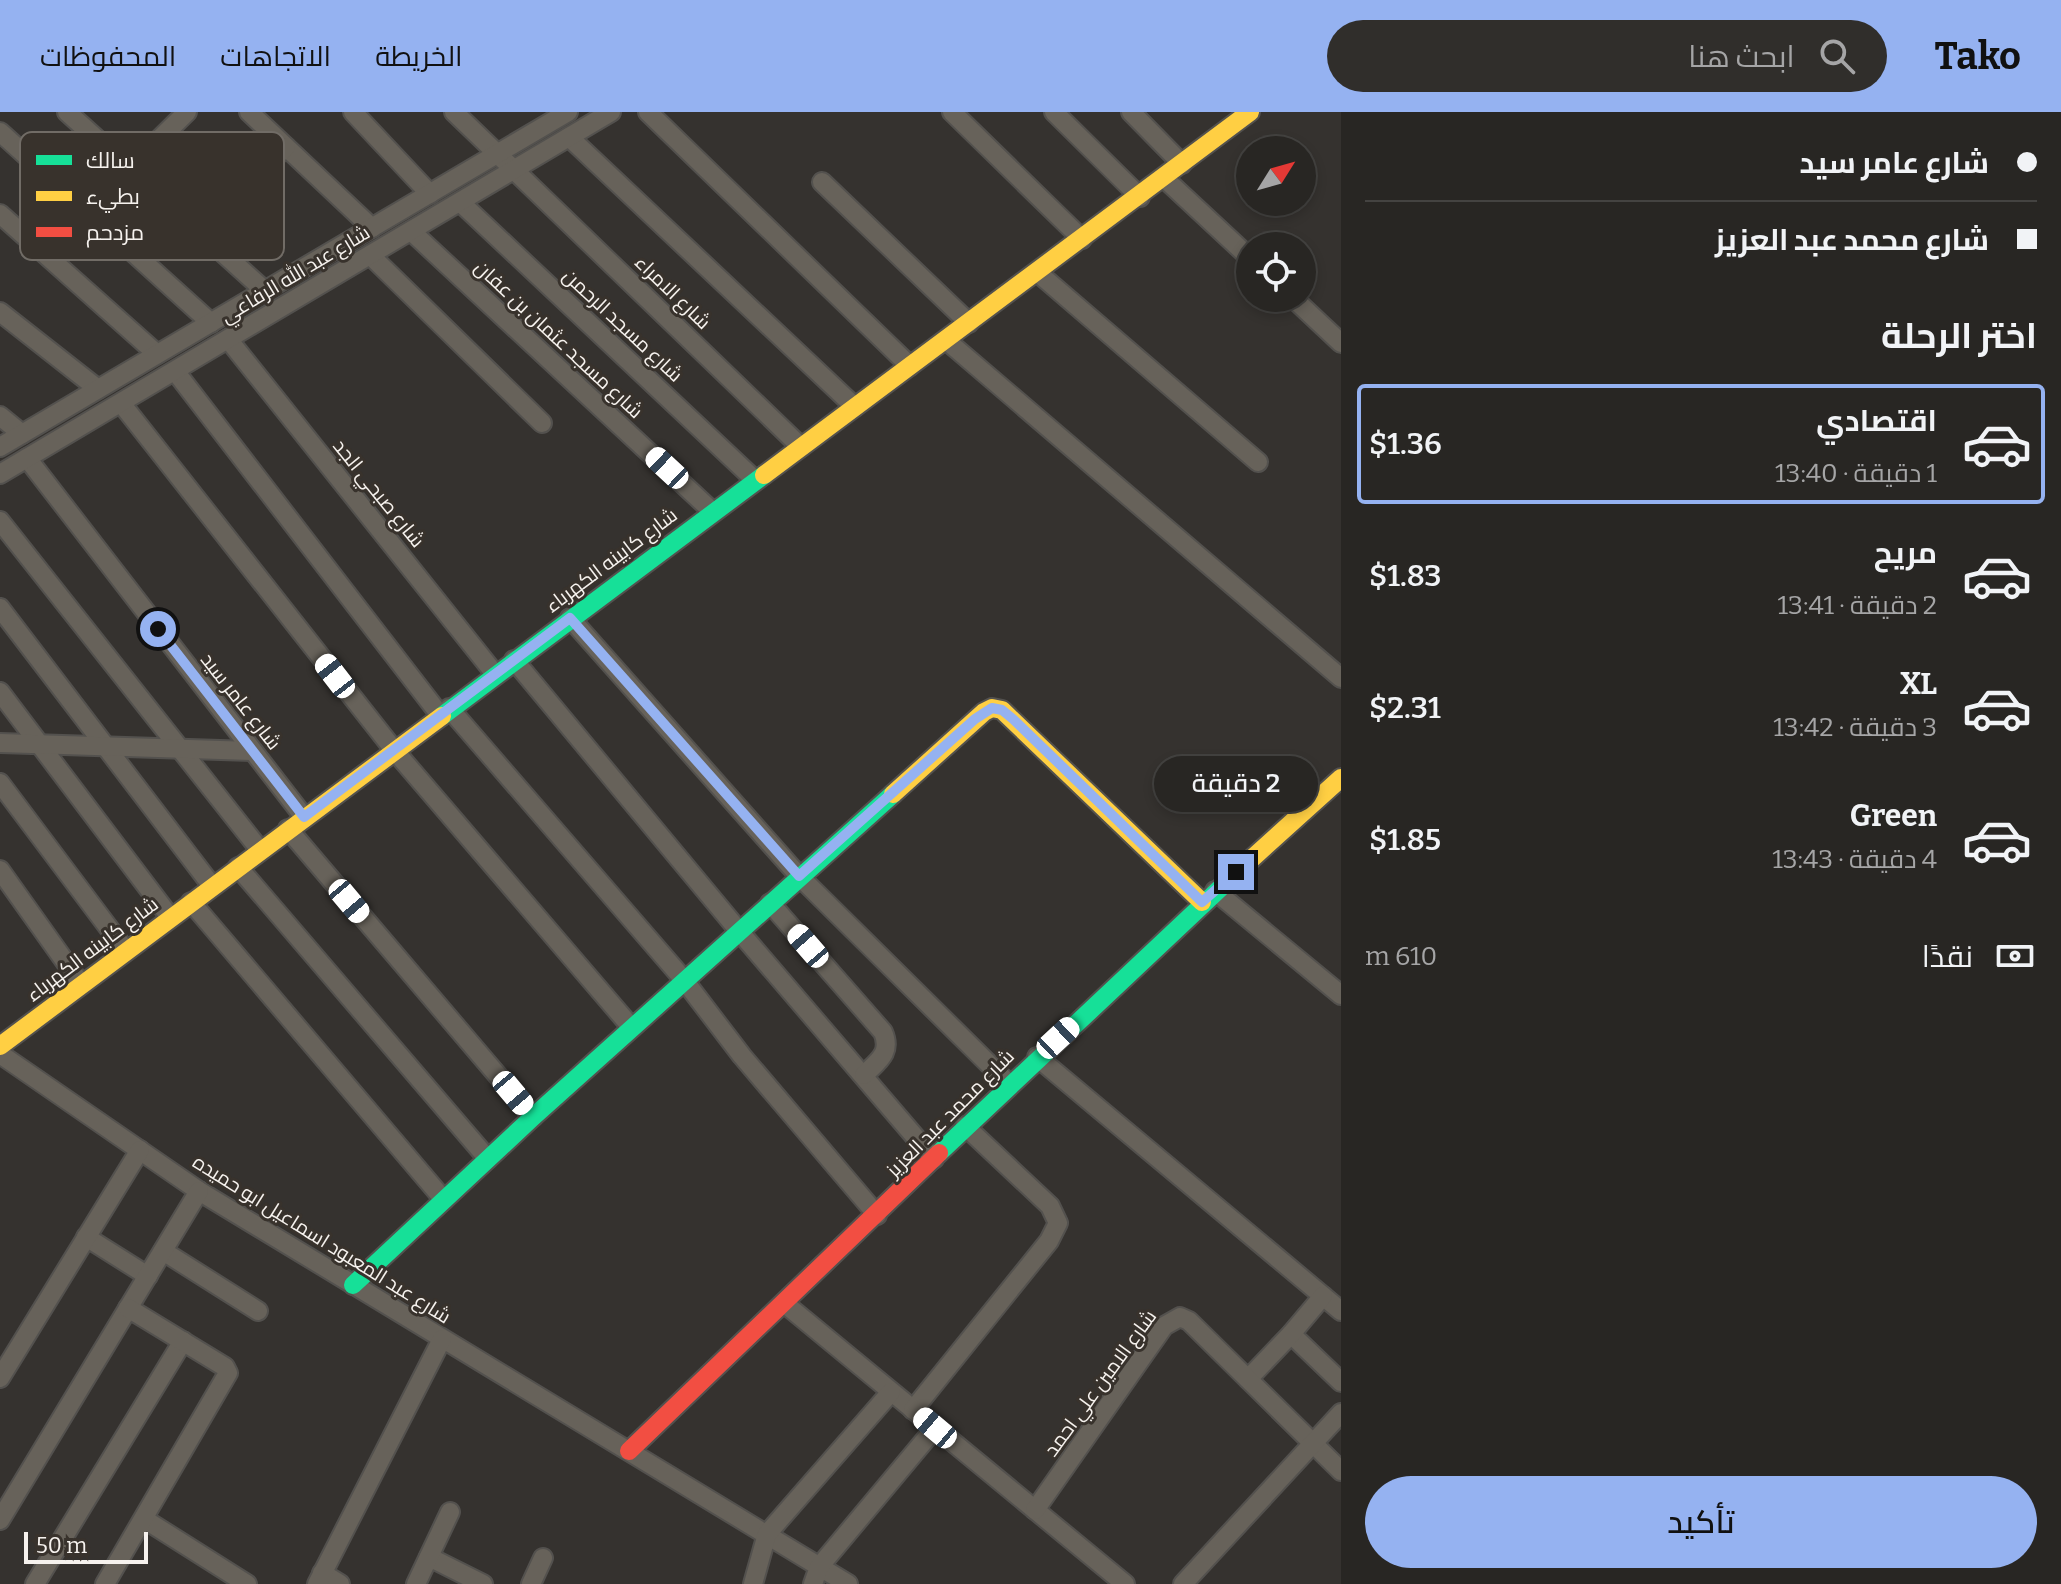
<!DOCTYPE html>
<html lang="ar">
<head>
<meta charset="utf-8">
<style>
	body { margin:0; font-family:Bitter,Cairo,serif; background:#302e2b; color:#f1f3f6; direction:rtl; height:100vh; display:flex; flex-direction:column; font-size:30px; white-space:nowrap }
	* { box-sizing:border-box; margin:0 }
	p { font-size:26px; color:#a5a5a6 }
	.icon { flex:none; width:44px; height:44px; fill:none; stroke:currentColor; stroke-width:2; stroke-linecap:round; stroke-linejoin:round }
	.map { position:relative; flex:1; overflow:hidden; direction:ltr }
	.details { display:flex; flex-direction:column; background:#282623; width:720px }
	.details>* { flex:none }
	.hud { display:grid; align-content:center; height:176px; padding:0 24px; background:#282623 }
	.needle { width:52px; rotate:53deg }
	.fabs { position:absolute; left:1236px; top:24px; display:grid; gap:16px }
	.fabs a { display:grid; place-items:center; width:80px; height:80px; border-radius:50%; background:#282623; box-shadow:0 4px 12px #0003,0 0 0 2px #444341; font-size:40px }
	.scale { position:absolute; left:24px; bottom:20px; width:124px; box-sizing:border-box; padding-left:8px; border:4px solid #f6f2ee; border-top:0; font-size:22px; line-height:28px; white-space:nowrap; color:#f6f2ee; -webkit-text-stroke:6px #38322c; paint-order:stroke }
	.end { position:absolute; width:36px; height:36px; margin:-18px; border:10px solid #95b2f1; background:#111; box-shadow:0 0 0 4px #111 }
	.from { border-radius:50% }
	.bubble { position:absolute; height:56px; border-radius:28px; background:#282623; box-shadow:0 4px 12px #0003,0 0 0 2px #444341; font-size:26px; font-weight:600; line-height:56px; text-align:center; direction:rtl }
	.car { position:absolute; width:24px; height:48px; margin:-24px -12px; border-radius:10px; box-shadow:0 0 6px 2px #0007; background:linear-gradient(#fff 24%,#345 0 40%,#fff 0 76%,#345 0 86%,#fff 0) }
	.hud b { display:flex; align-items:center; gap:28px; height:76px; font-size:30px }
	.hud b+b { border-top:2px solid #444341 }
	.hud i { width:20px; height:20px; background:#f1f3f6 }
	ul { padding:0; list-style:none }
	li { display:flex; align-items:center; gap:24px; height:120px; margin:0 16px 12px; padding:0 8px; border:4px solid transparent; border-radius:8px }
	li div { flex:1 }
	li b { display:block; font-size:30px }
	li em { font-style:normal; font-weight:600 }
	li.active { border-color:#95b2f1 }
	li>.icon { width:72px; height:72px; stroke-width:1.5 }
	h2 { padding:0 24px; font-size:36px; line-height:96px }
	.pay { display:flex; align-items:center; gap:20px; height:88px; padding:0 24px; font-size:30px }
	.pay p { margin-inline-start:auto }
	.button { display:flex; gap:16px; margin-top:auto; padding:16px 24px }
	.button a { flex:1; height:92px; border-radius:48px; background:#95b2f1; color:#111; font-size:32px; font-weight:600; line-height:92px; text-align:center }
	header { display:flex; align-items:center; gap:48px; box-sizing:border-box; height:112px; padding:0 40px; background:#95b2f1; color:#111 }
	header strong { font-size:38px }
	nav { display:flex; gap:44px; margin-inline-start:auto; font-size:28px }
	.search { width:560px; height:72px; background:#302e2b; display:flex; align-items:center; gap:20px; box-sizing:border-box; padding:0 28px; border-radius:44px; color:#a5a5a6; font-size:30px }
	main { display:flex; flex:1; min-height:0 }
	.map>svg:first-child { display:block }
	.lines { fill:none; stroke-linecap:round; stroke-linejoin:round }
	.street-casing { stroke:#53514e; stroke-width:22 }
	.fast-casing { stroke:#53514e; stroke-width:22 }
	.slow-casing { stroke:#53514e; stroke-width:22 }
	.jam-casing { stroke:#53514e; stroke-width:22 }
	.street { stroke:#67625a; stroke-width:18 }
	.fast { stroke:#16e098; stroke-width:18 }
	.slow { stroke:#ffcf43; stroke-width:18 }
	.jam { stroke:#f24e42; stroke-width:18 }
	.route { stroke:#95b2f1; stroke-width:10 }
	.labels { text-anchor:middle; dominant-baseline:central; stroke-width:6; stroke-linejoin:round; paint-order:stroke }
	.street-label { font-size:20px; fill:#f6f2ee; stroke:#38322c }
	.key { fill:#38322c; stroke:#716c66; stroke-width:2 }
	.key-label { font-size:22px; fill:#f6f2ee }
</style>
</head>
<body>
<header>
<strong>Tako</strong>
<div class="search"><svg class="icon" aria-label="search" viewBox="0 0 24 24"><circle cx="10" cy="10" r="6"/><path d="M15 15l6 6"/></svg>ابحث هنا</div>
<nav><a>الخريطة</a><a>الاتجاهات</a><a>المحفوظات</a></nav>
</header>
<main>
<section class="details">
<div class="hud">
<b><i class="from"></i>شارع عامر سيد</b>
<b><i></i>شارع محمد عبد العزيز</b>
</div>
<h2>اختر الرحلة</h2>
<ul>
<li class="active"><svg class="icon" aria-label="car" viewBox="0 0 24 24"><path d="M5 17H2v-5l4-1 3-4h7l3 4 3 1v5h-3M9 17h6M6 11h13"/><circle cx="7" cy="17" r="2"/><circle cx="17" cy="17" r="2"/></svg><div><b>اقتصادي</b><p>1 دقيقة · 13:40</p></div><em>$1.36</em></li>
<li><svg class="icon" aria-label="car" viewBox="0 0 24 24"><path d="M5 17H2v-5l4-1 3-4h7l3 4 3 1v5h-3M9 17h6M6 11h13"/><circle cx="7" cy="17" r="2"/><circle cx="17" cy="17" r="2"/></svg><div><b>مريح</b><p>2 دقيقة · 13:41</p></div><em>$1.83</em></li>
<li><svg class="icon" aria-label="car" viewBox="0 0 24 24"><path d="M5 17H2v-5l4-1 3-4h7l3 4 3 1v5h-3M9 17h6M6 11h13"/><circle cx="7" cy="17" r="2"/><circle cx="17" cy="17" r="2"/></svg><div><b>XL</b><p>3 دقيقة · 13:42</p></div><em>$2.31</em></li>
<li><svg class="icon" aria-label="car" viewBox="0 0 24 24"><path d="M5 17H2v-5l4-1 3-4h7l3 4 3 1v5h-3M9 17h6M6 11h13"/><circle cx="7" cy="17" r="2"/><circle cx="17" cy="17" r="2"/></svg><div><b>Green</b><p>4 دقيقة · 13:43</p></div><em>$1.85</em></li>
</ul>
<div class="pay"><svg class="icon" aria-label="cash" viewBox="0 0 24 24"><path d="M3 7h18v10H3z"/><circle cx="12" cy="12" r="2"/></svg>نقدًا<p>610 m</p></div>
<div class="button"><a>تأكيد</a></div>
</section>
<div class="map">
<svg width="1341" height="1472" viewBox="0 0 1341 1472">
	<rect width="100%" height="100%" fill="#35322f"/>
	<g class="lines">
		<g class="street-casing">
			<g id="street">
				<polyline points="67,0 265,179"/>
				<polyline points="249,0 372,116"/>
				<polyline points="353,0 430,82"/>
				<polyline points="454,0 801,335"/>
				<polyline points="648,0 910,254"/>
				<polyline points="952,0 1082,127"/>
				<polyline points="1054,0 1140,85"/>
				<polyline points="1131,0 1182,52"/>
				<polyline points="0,20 211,211"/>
				<polyline points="569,25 855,295"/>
				<polyline points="129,57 187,0"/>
				<polyline points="1164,66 1250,146"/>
				<polyline points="822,70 969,211"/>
				<polyline points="460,90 755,368"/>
				<polyline points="0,102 157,242"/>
				<polyline points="195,116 286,35"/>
				<polyline points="411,119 713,400"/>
				<polyline points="370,143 542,311"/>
				<polyline points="1037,160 1258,350"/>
				<polyline points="1293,186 1341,231"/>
				<polyline points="0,200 98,277"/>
				<polyline points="228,227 495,562"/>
				<polyline points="946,228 1341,566"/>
				<polyline points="175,259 440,603"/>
				<polyline points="121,291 394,638 632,916"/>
				<polyline points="0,304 22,322"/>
				<polyline points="0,335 568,0"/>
				<polyline points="27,346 304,705"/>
				<polyline points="0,362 611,0"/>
				<polyline points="0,409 260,738"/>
				<polyline points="0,496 212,774"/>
				<polyline points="570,506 799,764 1010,973"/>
				<polyline points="514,548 739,819 934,1047"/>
				<polyline points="0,580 170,805"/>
				<polyline points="449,596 684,868 742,944 877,1103"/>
				<polyline points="0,631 252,639"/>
				<polyline points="0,671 126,839"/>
				<polyline points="288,717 533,1005"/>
				<polyline points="238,755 488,1047"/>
				<polyline points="0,758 81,872"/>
				<polyline points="1215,779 1341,883"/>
				<polyline points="191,790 444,1088"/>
				<path d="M770,791L883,920C892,941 878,949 864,963"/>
				<polyline points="0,942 199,1079 848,1472"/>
				<polyline points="1037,945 1341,1199"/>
				<polyline points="86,1125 148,1164"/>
				<polyline points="163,1139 258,1199"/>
				<polyline points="784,1191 1125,1472"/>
				<polyline points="1291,1222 1341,1270"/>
				<polyline points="0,1266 140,1038"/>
				<polyline points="1248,1267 1291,1222 1323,1184"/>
				<polyline points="913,1298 1049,1129 1058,1111 1050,1094 965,1014"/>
				<polyline points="1035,1398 1164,1214 1180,1205 1189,1209 1341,1359"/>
				<polyline points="144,1407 247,1472"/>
				<polyline points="0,1408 199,1079"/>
				<polyline points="429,1445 483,1472"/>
				<polyline points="322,1461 340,1472"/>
				<polyline points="35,1472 183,1229"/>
				<polyline points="105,1472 228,1261 225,1255 128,1196"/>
				<polyline points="317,1472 442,1227"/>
				<polyline points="416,1472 450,1400"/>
				<polyline points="531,1472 543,1446"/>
				<polyline points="753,1472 767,1422 891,1280"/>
				<polyline points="813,1472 819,1455 935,1316"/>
				<polyline points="1183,1472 1341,1301"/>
			</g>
		</g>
		<g class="fast-casing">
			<g id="fast">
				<polyline points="442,604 764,363"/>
				<polyline points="939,1041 1247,751"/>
				<polyline points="353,1173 533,1005 893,682"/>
			</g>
		</g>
		<g class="slow-casing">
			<g id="slow">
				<polyline points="764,363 1250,0"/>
				<polyline points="893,682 984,600 992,596 1002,598 1202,790"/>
				<polyline points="1247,751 1341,666"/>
				<polyline points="0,934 442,604"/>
			</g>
		</g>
		<g class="jam-casing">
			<polyline id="jam" points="629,1339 939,1041"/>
		</g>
		<use href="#street" class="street"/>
		<use href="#fast" class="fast"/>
		<use href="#slow" class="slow"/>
		<use href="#jam" class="jam"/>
	</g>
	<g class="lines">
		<polyline class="route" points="158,517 304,705 570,506 799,764 975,607 992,596 1002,598 1013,607 1202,790 1236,760"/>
	</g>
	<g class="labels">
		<g class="street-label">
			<text transform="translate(295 162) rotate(-31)">شارع عبد الله الرفاعي</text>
			<text transform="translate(673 180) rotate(44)">شارع الامراء</text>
			<text transform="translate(623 213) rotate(43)">شارع مسجد الرحمن</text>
			<text transform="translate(559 227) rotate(43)">شارع مسجد عثمان بن عفان</text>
			<text transform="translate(379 381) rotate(51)">شارع صبحي الجد</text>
			<text transform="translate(611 448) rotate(-37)">شارع كابينه الكهرباء</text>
			<text transform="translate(241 589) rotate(52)">شارع عامر سيد</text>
			<text transform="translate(92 837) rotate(-37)">شارع كابينه الكهرباء</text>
			<text transform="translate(950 1001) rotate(-45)">شارع محمد عبد العزيز</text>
			<text transform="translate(322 1127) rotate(32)">شارع عبد المعبود اسماعيل ابو حميده</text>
			<text transform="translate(1100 1271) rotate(-54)">شارع الامين علي احمد</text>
		</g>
	</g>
	<rect x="20" y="20" width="264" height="128" rx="12" class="key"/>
	<rect x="36" y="43" width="36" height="10" fill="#16e098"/>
	<rect x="36" y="79" width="36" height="10" fill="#ffcf43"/>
	<rect x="36" y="115" width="36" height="10" fill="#f24e42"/>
	<g class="key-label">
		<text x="86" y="56">سالك</text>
		<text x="86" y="92">بطيء</text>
		<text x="86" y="128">مزدحم</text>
	</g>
</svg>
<div class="fabs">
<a><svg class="needle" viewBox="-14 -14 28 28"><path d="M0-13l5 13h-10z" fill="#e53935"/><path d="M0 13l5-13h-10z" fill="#a5a5a6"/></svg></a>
<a><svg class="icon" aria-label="locate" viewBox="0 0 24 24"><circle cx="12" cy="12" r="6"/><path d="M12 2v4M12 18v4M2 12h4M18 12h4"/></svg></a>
</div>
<div class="scale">50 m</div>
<i class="end from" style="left:158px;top:517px"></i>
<i class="end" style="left:1236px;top:760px"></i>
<div class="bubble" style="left:1154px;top:644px;width:164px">2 دقيقة</div>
<i class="car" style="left:667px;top:356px;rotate:313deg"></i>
<i class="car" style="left:335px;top:564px;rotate:322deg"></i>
<i class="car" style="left:349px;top:789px;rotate:140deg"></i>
<i class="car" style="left:808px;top:834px;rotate:319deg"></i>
<i class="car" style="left:1058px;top:926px;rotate:47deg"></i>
<i class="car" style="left:513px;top:981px;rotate:140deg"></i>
<i class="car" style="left:935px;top:1316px;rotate:310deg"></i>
</div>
</main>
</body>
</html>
